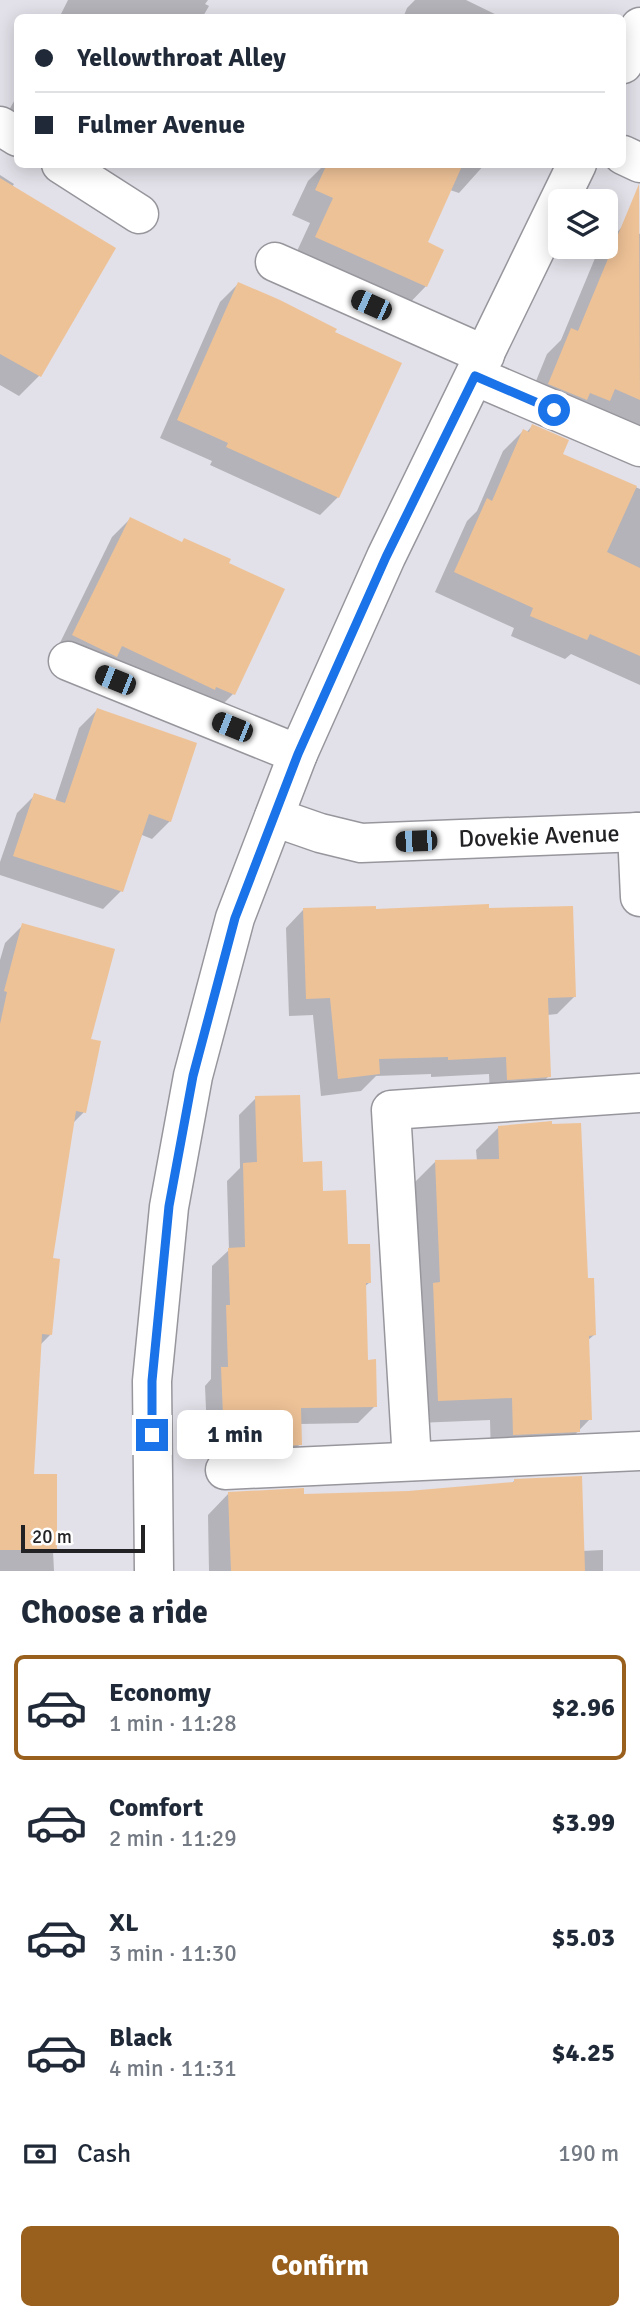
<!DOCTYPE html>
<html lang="en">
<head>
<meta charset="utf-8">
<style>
	body { margin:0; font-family:Signika,sans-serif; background:#f6f6f7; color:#1f2937; height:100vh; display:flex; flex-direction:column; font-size:26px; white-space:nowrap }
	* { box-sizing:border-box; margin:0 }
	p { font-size:23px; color:#747a83 }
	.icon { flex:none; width:38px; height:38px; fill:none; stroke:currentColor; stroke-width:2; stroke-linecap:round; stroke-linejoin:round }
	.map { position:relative; height:1571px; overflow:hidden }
	.details { display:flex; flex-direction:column; background:#fff; flex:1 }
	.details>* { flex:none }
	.banner { position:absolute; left:14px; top:14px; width:612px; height:154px; border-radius:10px; box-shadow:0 4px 18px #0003; display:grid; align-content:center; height:154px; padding:0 21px; background:#fff }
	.tools { position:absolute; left:548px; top:189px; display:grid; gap:14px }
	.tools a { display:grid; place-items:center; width:70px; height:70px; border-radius:10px; background:#fff; box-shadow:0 4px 18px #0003; font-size:35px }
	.scale { position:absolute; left:21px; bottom:18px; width:124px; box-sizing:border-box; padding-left:7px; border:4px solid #222124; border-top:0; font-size:19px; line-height:24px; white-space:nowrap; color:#222124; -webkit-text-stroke:5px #fff; paint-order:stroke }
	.end { position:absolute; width:32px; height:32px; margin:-16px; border:9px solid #1a73e8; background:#fff; box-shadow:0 0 0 4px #fff }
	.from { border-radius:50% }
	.bubble { position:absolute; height:49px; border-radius:10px; background:#fff; box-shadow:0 4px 18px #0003; font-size:23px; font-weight:800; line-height:49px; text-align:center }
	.car { position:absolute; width:21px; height:42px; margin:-21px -10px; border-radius:9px; box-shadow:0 0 5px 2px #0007; background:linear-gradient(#222 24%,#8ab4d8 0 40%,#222 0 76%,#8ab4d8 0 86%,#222 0) }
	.banner b { display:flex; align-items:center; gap:24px; height:66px; font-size:26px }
	.banner b+b { border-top:2px solid #e0e1e3 }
	.banner i { width:18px; height:18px; background:#1f2937 }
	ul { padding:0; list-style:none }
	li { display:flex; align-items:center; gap:21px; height:105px; margin:0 14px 10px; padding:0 7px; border:4px solid transparent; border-radius:10px }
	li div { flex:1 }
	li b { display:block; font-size:26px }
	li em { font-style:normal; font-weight:800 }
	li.active { border-color:#98601c }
	li>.icon { width:63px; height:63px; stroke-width:1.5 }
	h2 { padding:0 21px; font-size:32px; line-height:84px }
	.pay { display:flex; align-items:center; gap:18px; height:77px; padding:0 21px; font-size:26px }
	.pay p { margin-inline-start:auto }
	.primary-button { display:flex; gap:14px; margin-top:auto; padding:14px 21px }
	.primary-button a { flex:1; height:80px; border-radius:10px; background:#98601c; color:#fff; font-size:28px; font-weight:800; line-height:80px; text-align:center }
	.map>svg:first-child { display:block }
	.shadow { fill:#0003 }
	.building { fill:#eec297 }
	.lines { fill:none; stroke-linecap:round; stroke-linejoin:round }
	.minor-casing { stroke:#98969d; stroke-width:41 }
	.minor { stroke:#fff; stroke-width:38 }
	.route { stroke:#1a73e8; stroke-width:9 }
	.labels { text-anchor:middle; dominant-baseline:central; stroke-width:6; stroke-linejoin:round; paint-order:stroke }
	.street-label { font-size:24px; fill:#222124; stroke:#fff }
</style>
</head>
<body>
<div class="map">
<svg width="640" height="1571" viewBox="0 0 640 1571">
	<rect width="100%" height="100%" fill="#e2e0e8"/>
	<g class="shadow">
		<polygon points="68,0 208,0 205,4 209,6 202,18 59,18"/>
		<polygon points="415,0 466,0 503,18 403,18 407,8"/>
		<polygon points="18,94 18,129 3,121"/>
		<polygon points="325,164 485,164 459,193 450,190 426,243 426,286 402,311 292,262 310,223 292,215 308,181"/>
		<polygon points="0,175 14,184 12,187 114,248 39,376 19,396 0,385"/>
		<polygon points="622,227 640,234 640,434 525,408 547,354 561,340 598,251 606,247 606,244"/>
		<polygon points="238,284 338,497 320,515 210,465 212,461 160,438 220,302"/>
		<polygon points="532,426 561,455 640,489 640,685 571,654 565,659 511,636 514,628 435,592 467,521 477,511 503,451 523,431 526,433"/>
		<polygon points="130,519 227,564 233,694 215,712 55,653 112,537"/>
		<polygon points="97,710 170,821 152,839 142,835 121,891 103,909 0,875 0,862 17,813 35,795 55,801 79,728"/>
		<polygon points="303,910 487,910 574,997 557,1014 547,1015 549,1076 531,1094 490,1097 489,1074 431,1077 431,1074 376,1076 361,1091 321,1096 313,1015 289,1016 286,928"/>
		<polygon points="23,925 89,1040 84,1112 72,1124 51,1260 50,1335 40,1345 32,1476 55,1549 53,1551 54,1571 0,1571 0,960 5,943"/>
		<polygon points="256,1098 321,1193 346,1246 369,1283 364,1287 366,1361 375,1406 358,1423 300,1424 300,1444 284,1461 211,1464 210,1456 208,1456 205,1386 211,1379 212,1266 229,1250 227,1181 240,1168 239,1115"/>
		<polygon points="551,1126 586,1280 594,1335 587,1341 590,1419 556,1454 491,1457 490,1420 417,1423 413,1184 435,1162 477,1161 476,1150 499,1127"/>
		<polygon points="515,1480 582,1551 603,1550 603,1571 209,1571 208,1515 229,1493 302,1496 408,1493 511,1484"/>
	</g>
	<g class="building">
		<polygon points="327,164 463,164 428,242 444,250 427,287 315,237 333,198 315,190"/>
		<polygon points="0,178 116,248 41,377 0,354"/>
		<polygon points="639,184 640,400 615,389 610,401 590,393 587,400 548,384 571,328 578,331"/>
		<polygon points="238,282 280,300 337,329 335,332 402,363 339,498 226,447 228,443 177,420"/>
		<polygon points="532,424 569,440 563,454 637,486 607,552 640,568 640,656 590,634 587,640 530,616 533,608 454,572 487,498 492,501 523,429 529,432"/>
		<polygon points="130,517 182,542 184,538 231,559 229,563 285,589 235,695 216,687 215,690 122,646 117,657 72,635"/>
		<polygon points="97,708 197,743 171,822 149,814 123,892 13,856 34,793 65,803"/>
		<polygon points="489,904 489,908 573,906 576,997 548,998 551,1077 507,1080 506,1057 448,1060 448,1057 379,1059 380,1074 338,1079 330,998 306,999 303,908 376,906 376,909"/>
		<polygon points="22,923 115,949 91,1039 101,1041 86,1113 76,1111 53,1258 60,1259 52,1335 42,1334 34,1474 57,1474 57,1550 0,1550 0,1024 7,992 4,991"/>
		<polygon points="300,1095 303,1162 322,1161 323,1191 346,1190 348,1244 370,1244 371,1283 366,1283 368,1360 376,1359 377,1407 301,1408 302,1445 227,1448 227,1439 224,1440 221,1367 228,1367 226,1305 230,1305 228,1248 245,1247 243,1163 257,1162 255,1096"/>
		<polygon points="552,1121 552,1124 581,1123 588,1278 594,1278 596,1335 589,1336 592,1420 580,1420 580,1432 513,1435 512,1398 438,1401 433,1283 440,1282 435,1160 499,1159 498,1126"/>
		<polygon points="582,1476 585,1571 231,1571 228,1492 304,1488 304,1494 408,1491 514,1482 514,1479"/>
	</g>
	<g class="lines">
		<g class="minor-casing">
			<g id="minor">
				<polyline points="623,64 640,27"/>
				<polyline points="0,126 18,137"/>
				<polyline points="623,155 640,163"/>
				<polyline points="61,164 139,214"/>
				<polyline points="275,262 485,355"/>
				<polyline points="475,376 640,447"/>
				<polyline points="68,661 298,754"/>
				<polyline points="274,817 320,833 361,843 640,832"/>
				<polyline points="637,832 640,897"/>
				<polyline points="412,1461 391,1110 640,1093"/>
				<polyline points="225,1470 640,1451"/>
				<polyline points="154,1571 152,1381 169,1207 193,1076 235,918 298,754 386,557 577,164"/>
			</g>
		</g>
		<use href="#minor" class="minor"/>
	</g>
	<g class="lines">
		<polyline class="route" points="152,1435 152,1381 169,1206 193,1076 235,918 298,754 386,557 475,376 554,410"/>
	</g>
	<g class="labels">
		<g class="street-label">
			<text transform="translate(539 836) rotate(-2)">Dovekie Avenue</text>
		</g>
	</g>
</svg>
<div class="tools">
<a><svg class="icon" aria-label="layers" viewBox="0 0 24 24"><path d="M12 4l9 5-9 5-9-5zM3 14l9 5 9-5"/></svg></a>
</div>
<div class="scale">20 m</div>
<i class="end from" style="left:554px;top:410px"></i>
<i class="end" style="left:152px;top:1435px"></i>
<div class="bubble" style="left:177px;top:1410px;width:116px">1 min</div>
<i class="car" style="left:371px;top:305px;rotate:294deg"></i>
<i class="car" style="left:115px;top:680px;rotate:292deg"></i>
<i class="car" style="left:232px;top:727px;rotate:292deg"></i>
<i class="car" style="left:416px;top:841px;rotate:268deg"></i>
<div class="banner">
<b><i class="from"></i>Yellowthroat Alley</b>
<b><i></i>Fulmer Avenue</b>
</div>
</div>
<section class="details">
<h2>Choose a ride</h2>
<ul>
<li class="active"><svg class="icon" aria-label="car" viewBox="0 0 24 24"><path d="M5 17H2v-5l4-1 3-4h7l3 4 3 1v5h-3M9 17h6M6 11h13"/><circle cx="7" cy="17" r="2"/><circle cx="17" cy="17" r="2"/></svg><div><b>Economy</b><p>1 min · 11:28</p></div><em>$2.96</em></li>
<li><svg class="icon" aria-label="car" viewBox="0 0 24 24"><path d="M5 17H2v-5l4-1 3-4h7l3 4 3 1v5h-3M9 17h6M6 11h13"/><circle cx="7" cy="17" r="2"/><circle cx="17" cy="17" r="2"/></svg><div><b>Comfort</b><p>2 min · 11:29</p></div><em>$3.99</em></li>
<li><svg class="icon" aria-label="car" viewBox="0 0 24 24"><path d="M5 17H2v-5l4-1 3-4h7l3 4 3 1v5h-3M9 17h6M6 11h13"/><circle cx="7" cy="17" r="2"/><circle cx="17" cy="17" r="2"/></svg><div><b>XL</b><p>3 min · 11:30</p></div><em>$5.03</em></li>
<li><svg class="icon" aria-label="car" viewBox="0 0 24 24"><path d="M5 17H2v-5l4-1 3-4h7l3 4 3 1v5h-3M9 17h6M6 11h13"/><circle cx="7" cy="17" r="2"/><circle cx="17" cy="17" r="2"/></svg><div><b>Black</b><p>4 min · 11:31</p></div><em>$4.25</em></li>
</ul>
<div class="pay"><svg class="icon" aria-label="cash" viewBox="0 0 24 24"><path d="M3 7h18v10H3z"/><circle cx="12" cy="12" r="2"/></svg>Cash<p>190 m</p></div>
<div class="primary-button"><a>Confirm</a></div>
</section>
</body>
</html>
